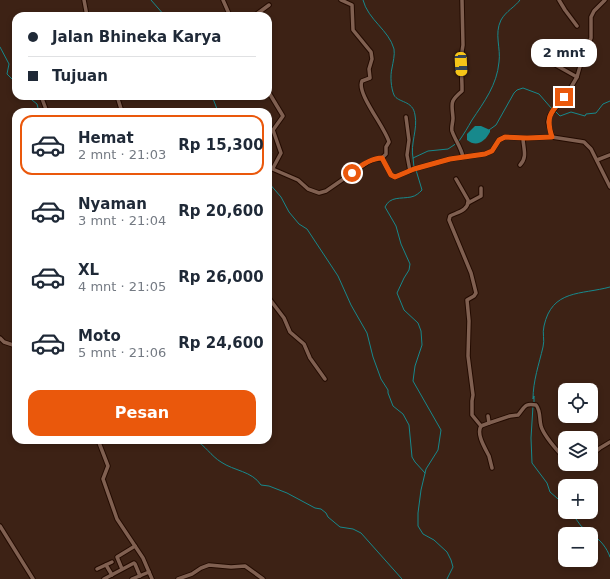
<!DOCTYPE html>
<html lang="id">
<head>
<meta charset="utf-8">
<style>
	body { margin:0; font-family:"DejaVu Sans",sans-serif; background:#f2f2f3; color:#1f2937; height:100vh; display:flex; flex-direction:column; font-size:15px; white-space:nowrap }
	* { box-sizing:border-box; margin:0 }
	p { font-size:13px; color:#747a83 }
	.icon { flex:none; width:22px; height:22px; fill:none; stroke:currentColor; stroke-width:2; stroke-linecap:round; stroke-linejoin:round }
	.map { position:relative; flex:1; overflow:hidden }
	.side { position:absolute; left:12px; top:108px; width:260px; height:336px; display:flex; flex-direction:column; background:#fff; border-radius:12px; box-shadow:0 2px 6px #0003 }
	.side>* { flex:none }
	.banner { position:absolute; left:12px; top:12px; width:260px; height:88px; border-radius:12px; box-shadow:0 2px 6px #0003; display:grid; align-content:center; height:88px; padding:0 16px; background:#fff }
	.buttons { position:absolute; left:558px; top:383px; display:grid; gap:8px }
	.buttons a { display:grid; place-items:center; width:40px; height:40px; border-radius:8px; background:#fff; box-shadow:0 2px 6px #0003; font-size:20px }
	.end { position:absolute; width:18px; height:18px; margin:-9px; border:5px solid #ea580c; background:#fff; box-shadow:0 0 0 2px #fff }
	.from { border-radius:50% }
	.bubble { position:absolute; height:28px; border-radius:12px; background:#fff; box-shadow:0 2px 6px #0003; font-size:13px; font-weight:700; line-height:28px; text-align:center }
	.car { position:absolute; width:12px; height:24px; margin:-12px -6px; border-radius:5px; box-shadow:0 0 3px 1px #0007; background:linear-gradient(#f5c518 24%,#345 0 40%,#f5c518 0 76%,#345 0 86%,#f5c518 0) }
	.banner b { display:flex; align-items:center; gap:14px; height:38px; font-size:15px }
	.banner b+b { border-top:1px solid #e0e1e3 }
	.banner i { width:10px; height:10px; background:#1f2937 }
	ul { padding:7px 0 0; list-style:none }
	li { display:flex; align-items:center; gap:12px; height:60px; margin:0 8px 6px; padding:0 8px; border:2px solid transparent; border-radius:12px }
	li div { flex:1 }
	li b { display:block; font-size:15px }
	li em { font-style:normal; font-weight:700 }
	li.active { border-color:#ea580c }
	li>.icon { width:36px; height:36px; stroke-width:1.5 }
	.cta { display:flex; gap:8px; margin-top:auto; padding:8px 16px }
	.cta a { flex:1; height:46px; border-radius:12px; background:#ea580c; color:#fff; font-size:16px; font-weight:700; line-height:46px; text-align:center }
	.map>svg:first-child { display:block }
	.water { fill:#17898c }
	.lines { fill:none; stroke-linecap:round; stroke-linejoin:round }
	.stream { stroke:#17898c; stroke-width:1 }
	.minor-casing { stroke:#230b01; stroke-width:5.5 }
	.minor { stroke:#806051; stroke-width:3.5 }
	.route { stroke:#ea580c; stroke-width:5 }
</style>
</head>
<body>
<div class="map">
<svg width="610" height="579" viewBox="0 0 610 579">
	<rect width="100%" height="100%" fill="#3d2215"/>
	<path class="water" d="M475,126H481L490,130V132C485,141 477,148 467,140V134Z"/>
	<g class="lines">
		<g class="stream">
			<polyline points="151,0 165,16"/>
			<path d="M363,0C368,20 389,30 394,49C395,55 393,62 392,68C390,76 391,88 394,95C398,103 413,100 415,115C418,129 410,144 413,158"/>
			<polyline points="0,47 9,64 7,74 16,83"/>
			<polyline points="27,96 37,104 39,112"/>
			<polyline points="212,96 217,109 220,112"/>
			<polyline points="555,111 560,116 571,112 585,116 586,114 596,113 603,104 610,101"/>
			<polyline points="489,130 496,125 514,93 517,90 523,88 539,94 552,109"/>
			<path d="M459,141C464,134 468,127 472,120C484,102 497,85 499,62C501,48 494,34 501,20C506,11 515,7 520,0"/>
			<polyline points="268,148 272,153 268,157"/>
			<polyline points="414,167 413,158 428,151 448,149 457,143"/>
			<path d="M416,170L422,190C419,193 416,196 411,197C401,199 390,196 385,207L396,226L401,244L410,264L409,270L404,278L397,293L404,310L418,323L421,331L422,345L415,366L413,381L441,430L438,450L426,469L421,490L418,513V526L423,534L434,540L447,552L451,560L453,567L447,579"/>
			<polyline points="268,182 281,197 289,212 299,224 307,229 338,276 351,305 367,333 373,357 381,379 388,390 388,393 393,406 403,414 409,425 412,457 415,462 425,473"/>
			<path d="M534,403V396L533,399C533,381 539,364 543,347C545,340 542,333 544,326C552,289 581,295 610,287"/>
			<polyline points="533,406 531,438 532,463 547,483 550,492 565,505"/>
			<path d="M195,440C205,445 211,456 221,462C234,471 252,471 261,485L269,486L287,493L315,508L321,509L326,513L328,517L340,527L353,529L361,533L402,579"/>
			<polyline points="571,512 581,526 591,534"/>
			<path d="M591,534C600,539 607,548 610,557"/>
		</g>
		<g class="minor-casing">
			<g id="minor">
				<polyline points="84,0 87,16"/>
				<polyline points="223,0 230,16"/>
				<path d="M341,0L352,5L353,30L371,52L372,59L369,69L370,78L362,81C356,93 385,127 389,142L386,147V154L382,158"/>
				<path d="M462,0L463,45L461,58L462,86V91C449,102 452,103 453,118C453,123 451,127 452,131C455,140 461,147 463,157"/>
				<polyline points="559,0 565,10 577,26"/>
				<polyline points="249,16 249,15"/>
				<polyline points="254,16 269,5"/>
				<polyline points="545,59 577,77"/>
				<polyline points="268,91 283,116 273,130 268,130"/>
				<polyline points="41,96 47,112"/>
				<polyline points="117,96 122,112"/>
				<polyline points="406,117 409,140 407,155 410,171"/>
				<polyline points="552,137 548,122 550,115 570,89 577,77 583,56 591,38 591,17 594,11 605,0"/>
				<polyline points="597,160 610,155"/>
				<path d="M520,165C528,157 523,148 523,138"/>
				<polyline points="268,167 298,180 308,189 319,193 326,191 368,162 375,159 382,158 391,175 395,177 414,169 450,159 485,154 492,151 499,140 505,137 527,138 552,137 584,142 591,149 610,187"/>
				<polyline points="273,168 281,153 273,130"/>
				<path d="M456,179L468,200C469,210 458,212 450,216L449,220L471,273L476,293L474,296L467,300L469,321L468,356L473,395L472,401V415L481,426C476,434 485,448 489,456C490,460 491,464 492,468"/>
				<polyline points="468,203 481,196 481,188"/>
				<polyline points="268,297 284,318 290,332 304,344 310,358 325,379"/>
				<polyline points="0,338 4,342 16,346"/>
				<path d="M489,423L510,416L518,415C525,407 524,403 536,405C541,411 539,419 541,426C544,437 558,451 565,459"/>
				<polyline points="481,426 489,423 488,416"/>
				<polyline points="98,440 108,466 103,479 117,519 143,558 152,579"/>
				<polyline points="591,455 600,448 610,442"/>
				<polyline points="570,464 575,468 581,464"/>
				<polyline points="0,526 33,579"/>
				<polyline points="106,565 112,575"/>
				<polyline points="97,569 112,562"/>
				<polyline points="122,569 117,557 135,546"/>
				<polyline points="104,579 134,563 135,564 140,576"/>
				<polyline points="132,579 149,572"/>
				<polyline points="178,579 192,574 201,568 209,565 231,567 245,566 263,579"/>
			</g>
		</g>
		<use href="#minor" class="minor"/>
	</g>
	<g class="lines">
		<path class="route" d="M352,173C360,166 371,158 382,158L391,175L395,177L414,169L450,159L485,154L492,151L499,140L505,137L527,138L552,137C545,116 551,112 564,97"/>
	</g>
</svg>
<div class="buttons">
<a><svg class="icon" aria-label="locate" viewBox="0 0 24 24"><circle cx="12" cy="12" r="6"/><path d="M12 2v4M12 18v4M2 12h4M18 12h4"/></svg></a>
<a><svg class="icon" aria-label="layers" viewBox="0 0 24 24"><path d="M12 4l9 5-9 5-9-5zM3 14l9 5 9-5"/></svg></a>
<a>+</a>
<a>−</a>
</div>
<i class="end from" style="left:352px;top:173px"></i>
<i class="end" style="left:564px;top:97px"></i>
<div class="bubble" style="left:531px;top:39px;width:66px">2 mnt</div>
<i class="car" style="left:461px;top:64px;rotate:177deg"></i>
<div class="banner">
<b><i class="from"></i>Jalan Bhineka Karya</b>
<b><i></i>Tujuan</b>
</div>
<section class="side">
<ul>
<li class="active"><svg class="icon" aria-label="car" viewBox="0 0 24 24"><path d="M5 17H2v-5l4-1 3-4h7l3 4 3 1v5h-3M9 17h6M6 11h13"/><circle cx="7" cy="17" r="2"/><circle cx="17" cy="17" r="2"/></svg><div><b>Hemat</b><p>2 mnt · 21:03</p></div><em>Rp 15,300</em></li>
<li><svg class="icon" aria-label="car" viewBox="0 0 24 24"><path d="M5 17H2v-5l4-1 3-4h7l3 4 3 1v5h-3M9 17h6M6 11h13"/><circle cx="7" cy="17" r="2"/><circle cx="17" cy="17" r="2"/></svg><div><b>Nyaman</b><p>3 mnt · 21:04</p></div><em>Rp 20,600</em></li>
<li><svg class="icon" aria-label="car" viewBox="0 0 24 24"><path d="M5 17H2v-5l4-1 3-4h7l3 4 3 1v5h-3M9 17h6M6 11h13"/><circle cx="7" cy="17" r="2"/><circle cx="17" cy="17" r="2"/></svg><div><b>XL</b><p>4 mnt · 21:05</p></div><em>Rp 26,000</em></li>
<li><svg class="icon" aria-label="car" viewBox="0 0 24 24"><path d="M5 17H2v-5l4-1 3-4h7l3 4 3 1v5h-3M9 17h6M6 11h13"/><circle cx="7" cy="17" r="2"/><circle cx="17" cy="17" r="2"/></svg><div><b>Moto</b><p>5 mnt · 21:06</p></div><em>Rp 24,600</em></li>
</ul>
<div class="cta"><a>Pesan</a></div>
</section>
</div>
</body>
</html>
